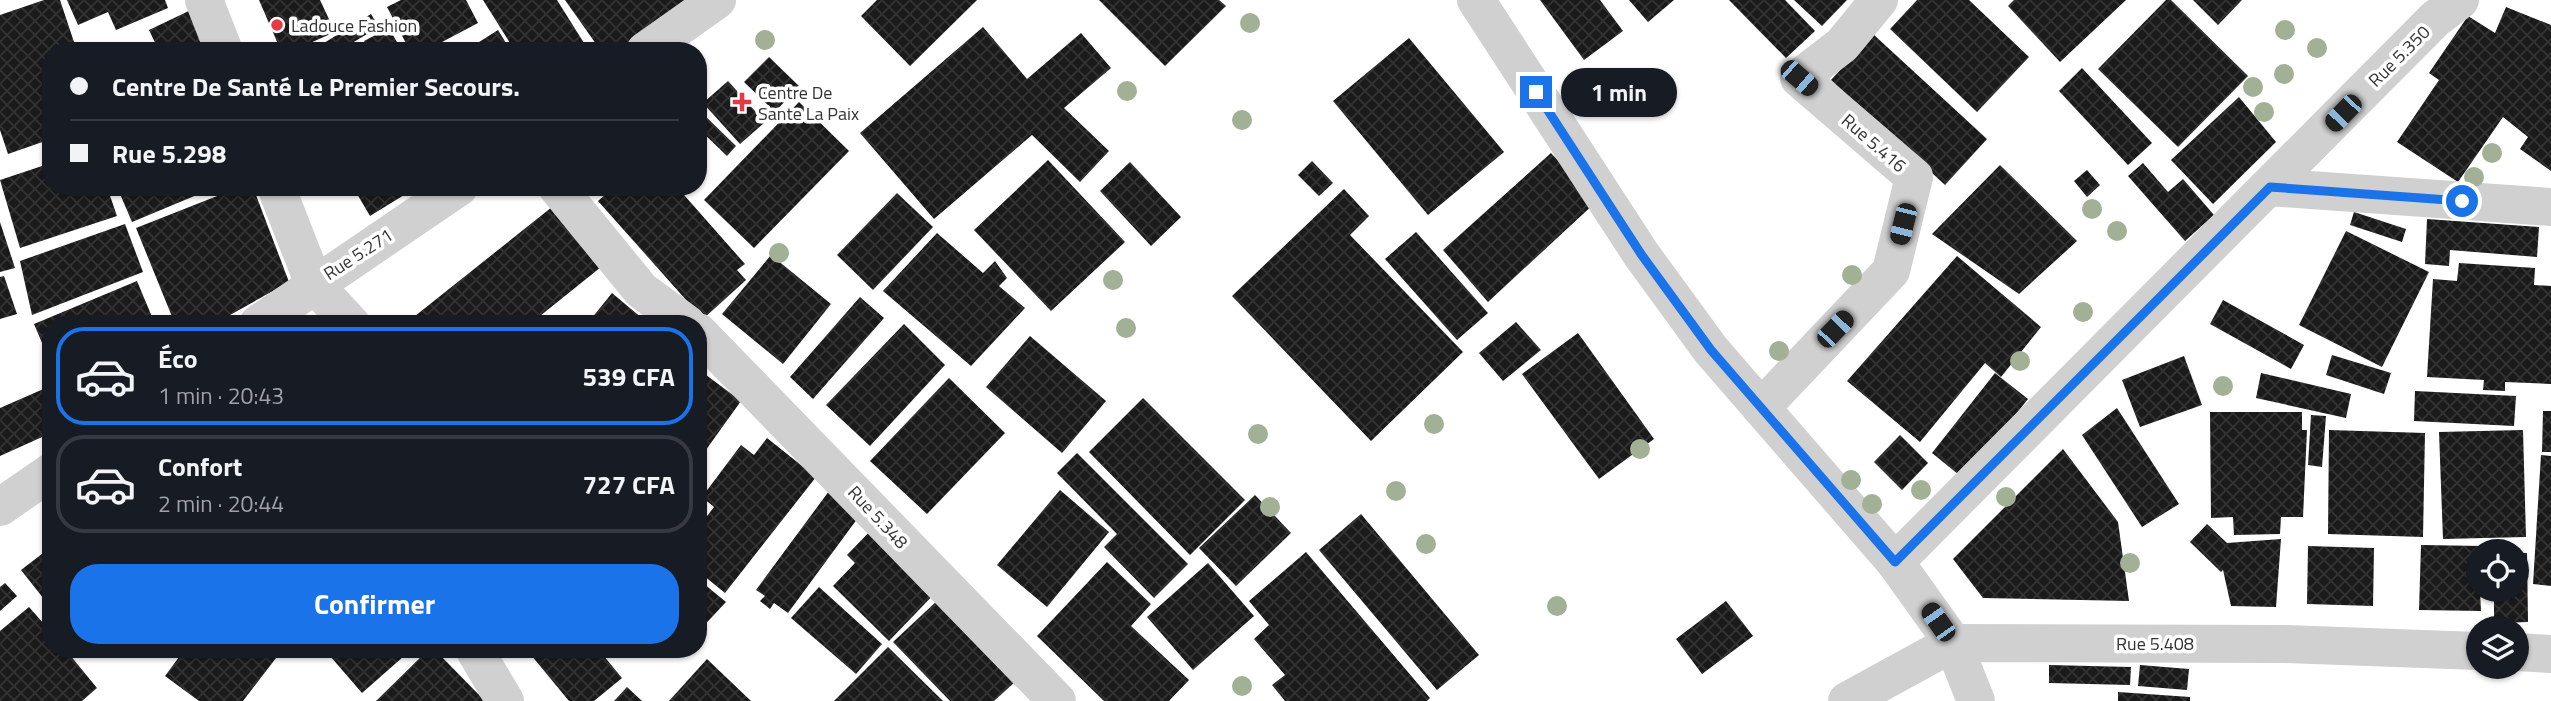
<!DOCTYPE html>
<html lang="fr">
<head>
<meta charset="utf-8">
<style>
	body { margin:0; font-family:"Titillium Web",sans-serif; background:#242831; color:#f1f3f6; height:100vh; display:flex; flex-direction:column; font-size:26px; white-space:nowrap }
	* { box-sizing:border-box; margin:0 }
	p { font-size:23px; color:#9ea1a6 }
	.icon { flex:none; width:38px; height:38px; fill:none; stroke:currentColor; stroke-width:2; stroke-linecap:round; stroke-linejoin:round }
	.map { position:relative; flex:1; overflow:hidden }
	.side { position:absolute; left:42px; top:315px; width:665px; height:343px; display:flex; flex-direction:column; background:#171b24; border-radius:28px; box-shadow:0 2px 5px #0004 }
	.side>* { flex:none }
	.hud { position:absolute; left:42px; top:42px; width:665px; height:154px; border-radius:28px; box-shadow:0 2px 5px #0004; display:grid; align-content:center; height:154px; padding:0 28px; background:#171b24 }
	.buttons { position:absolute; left:2466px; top:539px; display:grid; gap:14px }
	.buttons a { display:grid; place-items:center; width:63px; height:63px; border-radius:50%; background:#171b24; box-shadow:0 2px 5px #0004; font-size:35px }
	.end { position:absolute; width:32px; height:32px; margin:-16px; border:9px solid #1a73e8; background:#fff; box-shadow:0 0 0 4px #fff }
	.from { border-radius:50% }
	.bubble { position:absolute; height:49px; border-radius:24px; background:#171b24; box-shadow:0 2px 5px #0004; font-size:23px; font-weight:700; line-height:49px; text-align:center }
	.car { position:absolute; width:21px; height:42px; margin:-21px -10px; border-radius:9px; box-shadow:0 0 5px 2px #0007; background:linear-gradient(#222 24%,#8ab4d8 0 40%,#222 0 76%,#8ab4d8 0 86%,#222 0) }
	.hud b { display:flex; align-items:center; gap:24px; height:66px; font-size:26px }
	.hud b+b { border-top:2px solid #363941 }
	.hud i { width:18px; height:18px; background:#f1f3f6 }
	ul { padding:12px 0 0; list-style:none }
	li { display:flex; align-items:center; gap:21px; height:98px; margin:0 14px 10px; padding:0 14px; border:4px solid #363941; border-radius:28px }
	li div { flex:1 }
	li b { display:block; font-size:26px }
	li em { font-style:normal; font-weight:700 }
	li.on { border-color:#1a73e8 }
	li>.icon { width:63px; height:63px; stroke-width:1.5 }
	.primary-button { display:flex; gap:14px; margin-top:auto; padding:14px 28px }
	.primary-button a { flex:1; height:80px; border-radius:28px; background:#1a73e8; color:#fff; font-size:28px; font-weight:700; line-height:80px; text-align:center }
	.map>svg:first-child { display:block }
	.building { fill:url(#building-cross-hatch) }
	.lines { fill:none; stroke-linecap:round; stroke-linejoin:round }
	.minor { stroke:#d0d0d0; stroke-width:38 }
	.tree { fill:#a2b095 }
	.route { stroke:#1a73e8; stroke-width:9 }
	.poi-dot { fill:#e63946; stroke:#fff; stroke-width:2.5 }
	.labels { text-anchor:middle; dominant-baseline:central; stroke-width:7; stroke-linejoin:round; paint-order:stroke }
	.poi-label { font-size:18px; fill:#333; stroke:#fff; text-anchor:start }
	.street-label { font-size:18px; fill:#333; stroke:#fff }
</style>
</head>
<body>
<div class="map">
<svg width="2551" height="701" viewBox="0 0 2551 701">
	<defs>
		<pattern id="building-cross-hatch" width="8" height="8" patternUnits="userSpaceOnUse" patternTransform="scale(1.75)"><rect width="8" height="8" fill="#1a1a1a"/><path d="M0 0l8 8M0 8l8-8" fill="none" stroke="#333"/></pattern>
	</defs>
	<rect width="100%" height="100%" fill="#fff"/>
	<g class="building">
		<polygon points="44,0 60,0 77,51 51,51 51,139 8,154 0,130 0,15"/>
		<polygon points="67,0 165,0 168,8 116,30 108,12 78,25"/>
		<polygon points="259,0 320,0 335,32 292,51 281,51"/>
		<polygon points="401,0 466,0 478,23 425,51 410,51 387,7"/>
		<polygon points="483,0 557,0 589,51 515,51"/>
		<polygon points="565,0 691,0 618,51 601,51"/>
		<polygon points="877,0 977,0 910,66 861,16"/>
		<polygon points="1099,0 1219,0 1226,6 1165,66"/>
		<polygon points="1540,0 1600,0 1623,31 1584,60"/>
		<polygon points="1629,0 1674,0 1648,22"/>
		<polygon points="1729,0 1785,0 1815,31 1786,58"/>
		<polygon points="1794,0 1847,0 1822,26"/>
		<polygon points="1917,0 1969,0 2029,57 1977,112 1890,29"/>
		<polygon points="2014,0 2126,0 2060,62 2008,6"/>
		<polygon points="2166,0 2171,0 2248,76 2178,147 2098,69"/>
		<polygon points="2193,0 2242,0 2218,25"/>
		<polygon points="2506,7 2551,25 2551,171 2520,149 2528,137 2503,117 2458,182 2397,142 2439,80 2429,73 2468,16 2495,33"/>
		<polygon points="195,8 217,51 159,51 149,30"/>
		<polygon points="371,14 379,27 352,43 357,51 311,51"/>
		<polygon points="983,27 1027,79 1081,33 1111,68 1064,108 1109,151 1080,182 1032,135 934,219 860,133"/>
		<polygon points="389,28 402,51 370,51 364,41"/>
		<polygon points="498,30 511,51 465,51"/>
		<polygon points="1873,34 1987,139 1945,185 1831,80"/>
		<polygon points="1409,38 1504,152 1428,215 1333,101"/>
		<polygon points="769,57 799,86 775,112 744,82"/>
		<polygon points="2082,68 2152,143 2128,165 2059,91"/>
		<polygon points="728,81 765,122 740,144 703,103"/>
		<polygon points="2239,97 2276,142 2213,204 2171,160"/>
		<polygon points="799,102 849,151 754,248 704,200"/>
		<polygon points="698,109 736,146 727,156 698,128"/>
		<polygon points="1551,153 1596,202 1488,302 1443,250"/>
		<polygon points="1048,160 1125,242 1051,311 974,230"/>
		<polygon points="1312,161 1333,183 1319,196 1298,175"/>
		<polygon points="1130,162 1181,217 1151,246 1100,191"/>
		<polygon points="51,163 51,187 107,187 117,216 20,248 0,180"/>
		<polygon points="2143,163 2168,192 2183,179 2214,215 2185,241 2128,176"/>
		<polygon points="2000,165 2077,241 2019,294 1932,234"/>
		<polygon points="2087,170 2100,185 2087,197 2074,181"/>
		<polygon points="117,187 216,187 132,222"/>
		<polygon points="240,187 253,187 289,282 214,324 175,324 136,228"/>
		<polygon points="353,187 417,187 370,216"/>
		<polygon points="614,187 677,187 745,264 737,270 746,280 703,319 598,201"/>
		<polygon points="1344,189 1369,216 1350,235 1463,352 1371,441 1232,296"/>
		<polygon points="897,193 933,227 873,290 837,255"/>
		<polygon points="557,203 606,263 530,324 405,324"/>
		<polygon points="2354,212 2406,229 2402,242 2350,225"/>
		<polygon points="2427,219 2539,227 2537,257 2450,250 2449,266 2425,264"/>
		<polygon points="0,222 15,268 0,272"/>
		<polygon points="125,224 143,272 32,315 20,261"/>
		<polygon points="2346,231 2429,272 2382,367 2299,325"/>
		<polygon points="1416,232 1488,313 1457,340 1385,259"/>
		<polygon points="937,233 983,273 995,261 1007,278 999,286 1025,308 971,366 883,291"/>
		<polygon points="771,255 831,304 783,364 722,314"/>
		<polygon points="1957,256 2041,327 2001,377 1985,363 1920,442 1847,381"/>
		<polygon points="2459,263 2535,268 2534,285 2551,286 2551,384 2505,382 2505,391 2483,390 2484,380 2427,377 2433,279 2457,281"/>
		<polygon points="4,276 17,314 0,319 0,277"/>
		<polygon points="137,281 155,324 51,324 51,364 34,324"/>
		<polygon points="612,293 649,324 587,324"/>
		<polygon points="860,297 884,318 813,399 790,377"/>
		<polygon points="2223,300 2304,345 2291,369 2210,324"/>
		<polygon points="1516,322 1541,350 1503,381 1479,353"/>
		<polygon points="904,324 945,365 870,446 826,405"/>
		<polygon points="1578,333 1654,439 1599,479 1522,374"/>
		<polygon points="1030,336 1106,401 1062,453 986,387"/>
		<polygon points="2332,355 2391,373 2384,394 2326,375"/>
		<polygon points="2184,356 2202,405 2140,427 2122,380"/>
		<polygon points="698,369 741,401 698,461"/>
		<polygon points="1995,373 2028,399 1964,479 1932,453"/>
		<polygon points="2261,373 2351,394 2346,418 2256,398"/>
		<polygon points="949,378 1005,433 927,514 870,461"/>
		<polygon points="48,387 51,394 51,433 0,456 0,408"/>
		<polygon points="2415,391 2516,396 2514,426 2414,421"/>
		<polygon points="1143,398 1245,500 1190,555 1089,452"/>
		<polygon points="2117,408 2179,504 2142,527 2082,435"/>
		<polygon points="2543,411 2551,411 2551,452 2542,452"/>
		<polygon points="2210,412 2302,412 2302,430 2307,430 2303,517 2281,517 2280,534 2234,535 2233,517 2211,518"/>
		<polygon points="2311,415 2326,416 2322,467 2308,465"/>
		<polygon points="2329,430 2425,433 2423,537 2328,534"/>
		<polygon points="2523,430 2526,537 2443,539 2439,432"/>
		<polygon points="1900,435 1928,463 1902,490 1874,462"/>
		<polygon points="767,438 816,477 725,593 698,571 698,528 714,507 702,497 741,445 754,455"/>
		<polygon points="2063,449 2118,522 2129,601 1983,598 1953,559"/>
		<polygon points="1077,453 1188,564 1154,598 1104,547 1117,534 1057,473"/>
		<polygon points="2541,455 2551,456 2551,586 2533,584"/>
		<polygon points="832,487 863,511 788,613 774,603 770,609 760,601 765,596 756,590"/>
		<polygon points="1060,490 1109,532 1047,607 997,565"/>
		<polygon points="1255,495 1291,533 1236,586 1199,548"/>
		<polygon points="1361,514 1479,655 1437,690 1319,550"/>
		<polygon points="2207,524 2227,543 2281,539 2276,607 2231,606 2223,570 2221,572 2190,542"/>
		<polygon points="875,526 940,588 889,641 833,586 855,563 847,555"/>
		<polygon points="2421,545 2482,546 2482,551 2478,551 2481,611 2419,610"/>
		<polygon points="2308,546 2374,548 2373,606 2307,604"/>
		<polygon points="51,547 51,608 21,570"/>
		<polygon points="1306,552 1430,698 1427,701 1285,701 1272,685 1285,675 1254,639 1269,625 1249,601"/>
		<polygon points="2516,553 2527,553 2528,622 2494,623 2494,590 2516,590"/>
		<polygon points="1107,562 1151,604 1131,626 1189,680 1169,701 1104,701 1037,636"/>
		<polygon points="1208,563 1254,616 1193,670 1147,617"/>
		<polygon points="698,579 726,602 698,632"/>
		<polygon points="5,583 17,596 0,611 0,587"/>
		<polygon points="819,587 882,644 856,674 791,618"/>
		<polygon points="939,599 1016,681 994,701 950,701 893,642"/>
		<polygon points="1726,601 1753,636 1702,674 1676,639"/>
		<polygon points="29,607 51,632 51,649 65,649 97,688 82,701 0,701 0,631"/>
		<polygon points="888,647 943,701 834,701"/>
		<polygon points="185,649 265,649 276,658 243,701 199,701 165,676"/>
		<polygon points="324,649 412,649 362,693"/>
		<polygon points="429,649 434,649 485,701 376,701"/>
		<polygon points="526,649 598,649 622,678 594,701 569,701"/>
		<polygon points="707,659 751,701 669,701"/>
		<polygon points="2049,665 2131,667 2130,685 2049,683"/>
		<polygon points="2140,665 2189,669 2187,690 2138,686"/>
		<polygon points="627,687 642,701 614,701"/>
		<polygon points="2118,692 2190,697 2190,701 2118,701"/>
	</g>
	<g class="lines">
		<g class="minor">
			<polyline points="204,0 224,51"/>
			<polyline points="1476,0 1641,254 1711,350 1895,562 1953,643 1976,701"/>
			<polyline points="645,51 717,0"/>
			<polyline points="276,187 314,284 351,324"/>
			<polyline points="557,187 641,290 687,324"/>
			<polyline points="2269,187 2551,207"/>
			<polyline points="258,324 459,187"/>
			<polyline points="698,332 1057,701"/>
			<polyline points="1761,408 1891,271 1914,177 1799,78 1842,45 1879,0"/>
			<polyline points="0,507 51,472"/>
			<polyline points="1895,562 2435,19 2460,0"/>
			<polyline points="474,649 505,701"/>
			<polyline points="2516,652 2551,654"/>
			<polyline points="1847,701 1953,643 2284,644 2478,651"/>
		</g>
	</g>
	<g class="tree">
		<circle cx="1250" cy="23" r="10"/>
		<circle cx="2285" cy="30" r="10"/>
		<circle cx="765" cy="40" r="10"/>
		<circle cx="2317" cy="48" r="10"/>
		<circle cx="2284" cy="74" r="10"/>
		<circle cx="2253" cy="87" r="10"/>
		<circle cx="1127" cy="91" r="10"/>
		<circle cx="2264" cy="112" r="10"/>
		<circle cx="1242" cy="120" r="10"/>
		<circle cx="2492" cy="153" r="10"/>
		<circle cx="2474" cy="177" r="10"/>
		<circle cx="2092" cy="209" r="10"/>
		<circle cx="2117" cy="231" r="10"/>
		<circle cx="779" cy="253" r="10"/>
		<circle cx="1852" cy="275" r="10"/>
		<circle cx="1113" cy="280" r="10"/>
		<circle cx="2083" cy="312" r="10"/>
		<circle cx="1126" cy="328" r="10"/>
		<circle cx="1779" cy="351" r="10"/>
		<circle cx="2020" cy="361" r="10"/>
		<circle cx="2223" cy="386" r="10"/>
		<circle cx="1434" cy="424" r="10"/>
		<circle cx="1258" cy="434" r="10"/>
		<circle cx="1640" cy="449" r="10"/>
		<circle cx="1851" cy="480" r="10"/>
		<circle cx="1921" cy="490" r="10"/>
		<circle cx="1396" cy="491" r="10"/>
		<circle cx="2006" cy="497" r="10"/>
		<circle cx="1872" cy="504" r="10"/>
		<circle cx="1270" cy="507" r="10"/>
		<circle cx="1426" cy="544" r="10"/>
		<circle cx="2130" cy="563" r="10"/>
		<circle cx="1557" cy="606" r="10"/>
		<circle cx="1242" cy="686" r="10"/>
	</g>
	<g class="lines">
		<polyline class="route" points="1536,92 1641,254 1711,350 1895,562 2270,187 2462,201"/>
	</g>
	<g class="poi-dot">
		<circle cx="277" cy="25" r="7"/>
		<path d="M738.5 91.5h7v7h7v7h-7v7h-7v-7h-7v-7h7z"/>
	</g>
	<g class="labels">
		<g class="poi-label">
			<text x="291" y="25">Ladouce Fashion</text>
			<text x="758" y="92">Centre De<tspan x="758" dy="21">Sante La Paix</tspan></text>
		</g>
		<g class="street-label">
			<text transform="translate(2399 56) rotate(-45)">Rue 5.350</text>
			<text transform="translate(1874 143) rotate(41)">Rue 5.416</text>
			<text transform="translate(358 254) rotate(-33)">Rue 5.271</text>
			<text transform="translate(878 517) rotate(47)">Rue 5.348</text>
			<text x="2155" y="643">Rue 5.408</text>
		</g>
	</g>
</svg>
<div class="buttons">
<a><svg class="icon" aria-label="locate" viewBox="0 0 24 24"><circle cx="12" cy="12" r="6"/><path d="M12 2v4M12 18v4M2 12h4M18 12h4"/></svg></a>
<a><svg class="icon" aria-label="layers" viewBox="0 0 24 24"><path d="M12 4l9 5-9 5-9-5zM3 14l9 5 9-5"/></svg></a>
</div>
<i class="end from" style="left:2462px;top:201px"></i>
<i class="end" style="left:1536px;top:92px"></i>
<div class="bubble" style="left:1561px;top:68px;width:116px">1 min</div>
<i class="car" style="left:1799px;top:78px;rotate:131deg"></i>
<i class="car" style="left:2343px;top:113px;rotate:224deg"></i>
<i class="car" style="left:1903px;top:224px;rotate:194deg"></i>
<i class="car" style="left:1835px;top:329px;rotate:44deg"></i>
<i class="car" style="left:1938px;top:622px;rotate:325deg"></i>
<div class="hud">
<b><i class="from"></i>Centre De Santé Le Premier Secours.</b>
<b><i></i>Rue 5.298</b>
</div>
<section class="side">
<ul>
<li class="on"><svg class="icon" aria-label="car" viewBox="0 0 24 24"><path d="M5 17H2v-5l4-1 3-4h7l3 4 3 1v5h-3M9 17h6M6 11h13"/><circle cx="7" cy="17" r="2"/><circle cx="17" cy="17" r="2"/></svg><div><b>Éco</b><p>1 min · 20:43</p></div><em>539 CFA</em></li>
<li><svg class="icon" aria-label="car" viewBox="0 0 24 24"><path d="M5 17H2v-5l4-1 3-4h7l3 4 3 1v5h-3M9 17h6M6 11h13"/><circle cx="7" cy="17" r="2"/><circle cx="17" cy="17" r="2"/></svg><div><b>Confort</b><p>2 min · 20:44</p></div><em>727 CFA</em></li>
</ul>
<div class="primary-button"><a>Confirmer</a></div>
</section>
</div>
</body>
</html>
